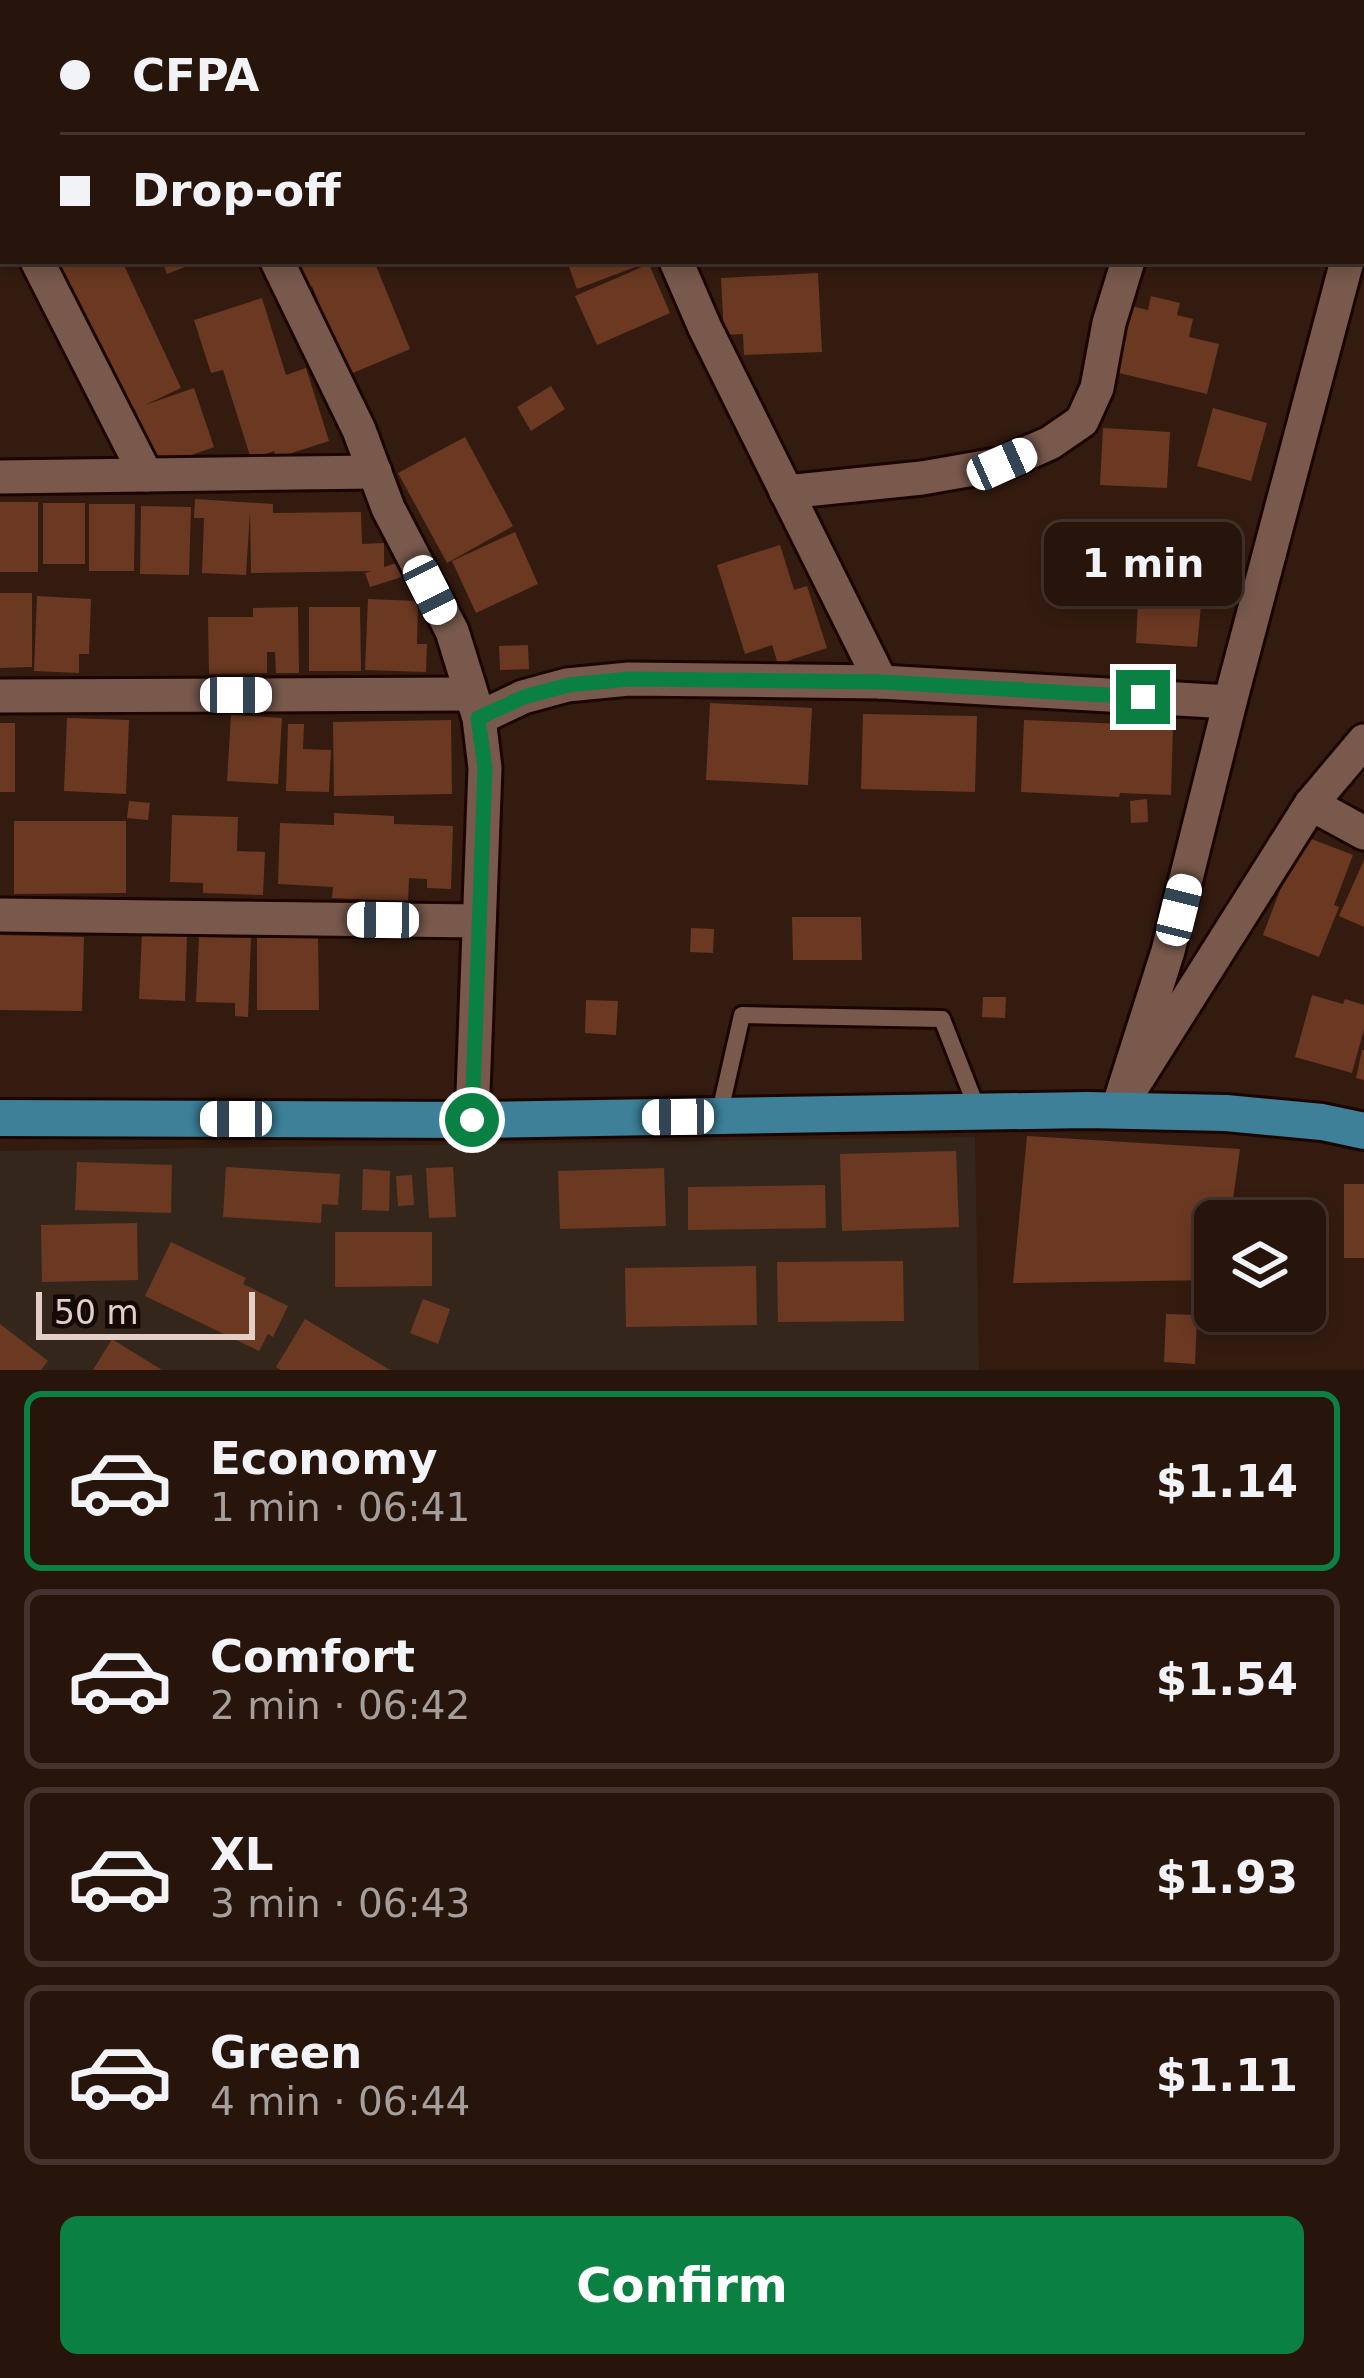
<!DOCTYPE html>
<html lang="en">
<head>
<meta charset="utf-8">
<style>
	body { margin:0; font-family:"DejaVu Sans",sans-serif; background:#332119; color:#f1f3f6; height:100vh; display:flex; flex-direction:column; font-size:45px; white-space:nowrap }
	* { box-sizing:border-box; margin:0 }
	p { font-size:39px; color:#a49e9d }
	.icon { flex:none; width:66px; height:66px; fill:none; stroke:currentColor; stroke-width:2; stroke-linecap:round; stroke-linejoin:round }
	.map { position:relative; height:1370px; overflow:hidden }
	.panel { display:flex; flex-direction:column; background:#27140b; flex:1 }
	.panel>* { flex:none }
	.top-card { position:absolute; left:0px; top:0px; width:1365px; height:264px; box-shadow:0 6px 18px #0003,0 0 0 3px #43332c; display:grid; align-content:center; height:264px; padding:0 60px; background:#27140b }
	.tools { position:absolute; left:1194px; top:1200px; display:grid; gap:24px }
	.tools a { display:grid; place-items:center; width:132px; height:132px; border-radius:18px; background:#27140b; box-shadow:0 6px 18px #0003,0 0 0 3px #43332c; font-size:60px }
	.scale { position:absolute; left:36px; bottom:30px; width:219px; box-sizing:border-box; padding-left:12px; border:6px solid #e1cfc8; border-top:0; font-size:33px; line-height:42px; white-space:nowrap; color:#e1cfc8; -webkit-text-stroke:9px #140905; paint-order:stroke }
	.end { position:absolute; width:54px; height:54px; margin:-27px; border:15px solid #0b8043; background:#fff; box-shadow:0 0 0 6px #fff }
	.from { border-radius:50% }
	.bubble { position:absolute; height:84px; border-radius:18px; background:#27140b; box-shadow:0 6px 18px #0003,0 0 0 3px #43332c; font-size:39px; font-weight:600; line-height:84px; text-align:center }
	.car { position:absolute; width:36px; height:72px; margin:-36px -18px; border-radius:15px; box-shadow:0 0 9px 3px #0007; background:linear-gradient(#fff 24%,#345 0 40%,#fff 0 76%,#345 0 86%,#fff 0) }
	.top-card b { display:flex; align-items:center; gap:42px; height:114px; font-size:45px }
	.top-card b+b { border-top:3px solid #43332c }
	.top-card i { width:30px; height:30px; background:#f1f3f6 }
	ul { padding:21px 0 0; list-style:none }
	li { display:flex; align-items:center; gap:36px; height:180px; margin:0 24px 18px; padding:0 36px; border:6px solid #43332c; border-radius:18px }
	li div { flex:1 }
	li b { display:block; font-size:45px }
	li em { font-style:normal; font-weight:600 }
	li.selected { border-color:#0b8043 }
	li>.icon { width:108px; height:108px; stroke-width:1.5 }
	.primary-button { display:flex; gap:24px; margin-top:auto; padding:24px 60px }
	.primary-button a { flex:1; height:138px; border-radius:18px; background:#0b8043; color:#fff; font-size:48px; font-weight:600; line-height:138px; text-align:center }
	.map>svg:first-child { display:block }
	.education { fill:#35261b }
	.building { fill:#6b3922 }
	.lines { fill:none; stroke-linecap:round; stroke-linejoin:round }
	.lane-casing { stroke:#1b0500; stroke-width:22 }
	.street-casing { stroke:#1b0500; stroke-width:39 }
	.primary-casing { stroke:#1b0500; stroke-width:42 }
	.lane { stroke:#78594c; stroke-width:16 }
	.street { stroke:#78594c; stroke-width:33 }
	.primary { stroke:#3d8098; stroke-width:36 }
	.route { stroke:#0b8043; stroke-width:15 }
</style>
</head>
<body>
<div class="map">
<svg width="1364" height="1370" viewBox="0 0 1364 1370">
	<rect width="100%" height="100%" fill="#341b0f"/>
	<polygon class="education" points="975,1137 979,1370 0,1370 0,1151"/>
	<g class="building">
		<polygon points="49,261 122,261 181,388 145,405 194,388 214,447 156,468 135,409 121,416"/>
		<polygon points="162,261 200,261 167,274"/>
		<polygon points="294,261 374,261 410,349 348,375 312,286 305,288"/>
		<polygon points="567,261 651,261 577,289"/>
		<polygon points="649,264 670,313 597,345 575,296"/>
		<polygon points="818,273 822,352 744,355 743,334 724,335 721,278"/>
		<polygon points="1151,296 1180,303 1177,315 1193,319 1189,337 1219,344 1207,394 1115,372 1131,306 1148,310"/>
		<polygon points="262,298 286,375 306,368 329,441 276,458 274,451 251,459 223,370 211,373 194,320"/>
		<polygon points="551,386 565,409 531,431 517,407"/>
		<polygon points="1213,408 1267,423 1251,481 1197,466"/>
		<polygon points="1103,428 1170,432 1167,488 1100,485"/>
		<polygon points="465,437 513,526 447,563 398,473"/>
		<polygon points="195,499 273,504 273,513 361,512 362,544 384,543 384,567 404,561 408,575 370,587 365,573 372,571 251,573 250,512 246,575 202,573 204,518 194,518"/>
		<rect x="0" y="502" width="38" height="70"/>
		<rect x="43" y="503" width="42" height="61"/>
		<polygon points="89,504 135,504 134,571 89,571"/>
		<polygon points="141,506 191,507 189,575 140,574"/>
		<polygon points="515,532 538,584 476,613 452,561"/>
		<polygon points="780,545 794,590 807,586 827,648 778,664 772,645 745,654 717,565"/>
		<polygon points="0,593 32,593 32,667 0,668"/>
		<polygon points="37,596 91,599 89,654 79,654 79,673 34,671"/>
		<polygon points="368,599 418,601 417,644 427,644 426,672 365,670"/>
		<polygon points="1138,601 1201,605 1197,647 1136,643"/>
		<polygon points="298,607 299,673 276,673 275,652 267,652 267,673 209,674 208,617 253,617 253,608"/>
		<polygon points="309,607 360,607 361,671 309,671"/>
		<polygon points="528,645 529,669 500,670 499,646"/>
		<polygon points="710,703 812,708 808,785 706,780"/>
		<polygon points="863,714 977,716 975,792 861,789"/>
		<polygon points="231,715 282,718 278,784 227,781"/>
		<polygon points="67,718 129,720 126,794 64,791"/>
		<polygon points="451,720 452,794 334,796 333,722"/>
		<polygon points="1024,720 1173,726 1171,795 1120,793 1119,797 1021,792"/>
		<rect x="0" y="723" width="15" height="69"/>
		<polygon points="288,724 304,724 303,749 331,750 329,792 286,791"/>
		<polygon points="1147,799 1148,822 1131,823 1130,801"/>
		<polygon points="129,801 150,803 148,820 127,818"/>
		<polygon points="334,813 394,816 394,824 453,826 451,889 427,888 427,879 409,878 408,901 332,898 333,887 278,884 280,823 334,825"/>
		<polygon points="172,815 238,817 237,851 265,852 263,895 203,893 203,883 170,882"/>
		<polygon points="14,821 126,821 126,893 14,894"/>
		<polygon points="1301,835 1353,855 1334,905 1339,907 1319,957 1263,935"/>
		<polygon points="1364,860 1364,927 1339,916"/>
		<polygon points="792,917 861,917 862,960 793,960"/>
		<polygon points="691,928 714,929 713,953 690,952"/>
		<polygon points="142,933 187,935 185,1001 139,999"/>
		<polygon points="0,935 84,937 82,1011 0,1010"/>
		<polygon points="199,937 251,938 248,1017 235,1016 235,1003 196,1002"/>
		<polygon points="318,937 319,1010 257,1010 257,938"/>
		<polygon points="1312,995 1343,1004 1345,999 1364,1005 1364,1029 1352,1073 1295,1057"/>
		<polygon points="983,997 1006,997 1005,1018 982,1017"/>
		<polygon points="586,1000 618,1001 616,1035 585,1033"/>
		<polygon points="1362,1050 1364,1050 1364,1080 1356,1078"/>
		<polygon points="1027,1136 1240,1149 1230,1221 1215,1221 1215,1280 1013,1283"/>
		<polygon points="956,1151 959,1227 842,1231 840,1154"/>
		<polygon points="77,1162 172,1165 171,1213 75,1210"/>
		<polygon points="226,1167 340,1174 338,1205 322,1204 321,1223 223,1217"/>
		<polygon points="453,1167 456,1217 429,1218 426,1168"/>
		<polygon points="664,1168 666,1226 560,1229 558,1171"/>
		<polygon points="363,1169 390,1171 389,1211 362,1210"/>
		<polygon points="412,1175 414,1205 398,1206 396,1176"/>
		<rect x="1344" y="1184" width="20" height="74"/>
		<polygon points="825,1185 826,1228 688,1230 688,1187"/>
		<polygon points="137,1223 138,1280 42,1282 41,1225"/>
		<polygon points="335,1232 432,1232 432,1286 335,1287"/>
		<polygon points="171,1242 246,1278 243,1284 288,1306 273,1337 268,1334 259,1351 145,1296"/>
		<polygon points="903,1261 904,1321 778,1322 777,1262"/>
		<polygon points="756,1266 757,1325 626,1327 625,1268"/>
		<polygon points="423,1299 450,1309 438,1344 410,1333"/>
		<polygon points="1166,1314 1197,1315 1195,1364 1164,1362"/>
		<polygon points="305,1319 390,1370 281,1370 276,1367"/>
		<polygon points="0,1324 48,1361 41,1370 0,1370"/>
		<polygon points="112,1339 162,1370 93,1370"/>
	</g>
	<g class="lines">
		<g class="lane-casing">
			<polyline id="lane" points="719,1116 742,1015 942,1019 978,1111"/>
		</g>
		<g class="street-casing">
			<g id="street">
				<polyline points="151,0 152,3"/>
				<polyline points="561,0 562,3"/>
				<polyline points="1362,65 1364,65"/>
				<polyline points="0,188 3,194"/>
				<polyline points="1362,206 1364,198"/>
				<polyline points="37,261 146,475"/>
				<polyline points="277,261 359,430 388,508 452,631 479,718 485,768 472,1120"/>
				<polyline points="676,261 705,328 881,682"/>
				<polyline points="1347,261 1230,702 1168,951 1117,1111 1311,804 1364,741"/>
				<polyline points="0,477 375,472"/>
				<polyline points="786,492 922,478 1002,464 1050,443 1082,421 1097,388 1109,323 1128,261"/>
				<polyline points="0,696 471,694"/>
				<polyline points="479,718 523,697 567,685 629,679 881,682 1230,702"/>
				<polyline points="1311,804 1364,833"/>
				<polyline points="0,915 479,921"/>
			</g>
		</g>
		<g class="primary-casing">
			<polyline id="primary" points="0,1118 472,1120 1087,1110 1226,1113 1322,1122 1364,1131"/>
		</g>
		<use href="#lane" class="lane"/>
		<use href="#street" class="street"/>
		<use href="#primary" class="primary"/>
	</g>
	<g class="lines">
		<polyline class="route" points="472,1120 485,768 478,718 524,697 568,685 629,679 881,682 1143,697"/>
	</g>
</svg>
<div class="tools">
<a><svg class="icon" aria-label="layers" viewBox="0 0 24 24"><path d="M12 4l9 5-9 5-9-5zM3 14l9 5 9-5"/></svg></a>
</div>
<div class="scale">50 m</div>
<i class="end from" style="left:472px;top:1120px"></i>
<i class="end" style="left:1143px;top:697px"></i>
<div class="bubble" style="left:1044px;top:522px;width:198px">1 min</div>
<i class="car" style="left:1002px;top:464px;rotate:66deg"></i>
<i class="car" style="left:430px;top:590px;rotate:153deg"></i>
<i class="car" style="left:236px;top:695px;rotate:90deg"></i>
<i class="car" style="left:1179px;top:910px;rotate:14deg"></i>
<i class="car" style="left:383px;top:920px;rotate:271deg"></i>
<i class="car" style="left:678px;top:1117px;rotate:269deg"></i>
<i class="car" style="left:236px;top:1119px;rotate:270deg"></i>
<div class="top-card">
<b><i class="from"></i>CFPA</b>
<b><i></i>Drop-off</b>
</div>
</div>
<section class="panel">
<ul>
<li class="selected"><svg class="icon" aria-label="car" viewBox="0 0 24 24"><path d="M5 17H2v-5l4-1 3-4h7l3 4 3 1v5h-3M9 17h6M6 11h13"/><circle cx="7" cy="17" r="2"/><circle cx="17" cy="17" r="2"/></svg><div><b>Economy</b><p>1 min · 06:41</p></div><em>$1.14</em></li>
<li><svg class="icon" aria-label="car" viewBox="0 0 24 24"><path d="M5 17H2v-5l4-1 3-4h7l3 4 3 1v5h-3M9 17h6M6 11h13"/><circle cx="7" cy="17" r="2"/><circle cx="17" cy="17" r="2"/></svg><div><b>Comfort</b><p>2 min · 06:42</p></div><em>$1.54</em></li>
<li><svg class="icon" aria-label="car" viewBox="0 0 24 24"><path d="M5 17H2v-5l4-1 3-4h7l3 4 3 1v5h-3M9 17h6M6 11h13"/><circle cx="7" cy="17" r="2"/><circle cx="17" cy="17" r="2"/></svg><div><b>XL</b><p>3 min · 06:43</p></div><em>$1.93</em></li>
<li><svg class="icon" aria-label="car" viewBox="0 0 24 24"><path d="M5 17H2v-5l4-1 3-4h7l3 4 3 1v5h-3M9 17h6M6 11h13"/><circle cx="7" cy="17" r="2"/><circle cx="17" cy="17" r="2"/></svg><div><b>Green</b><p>4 min · 06:44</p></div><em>$1.11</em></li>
</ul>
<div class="primary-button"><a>Confirm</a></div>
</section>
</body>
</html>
